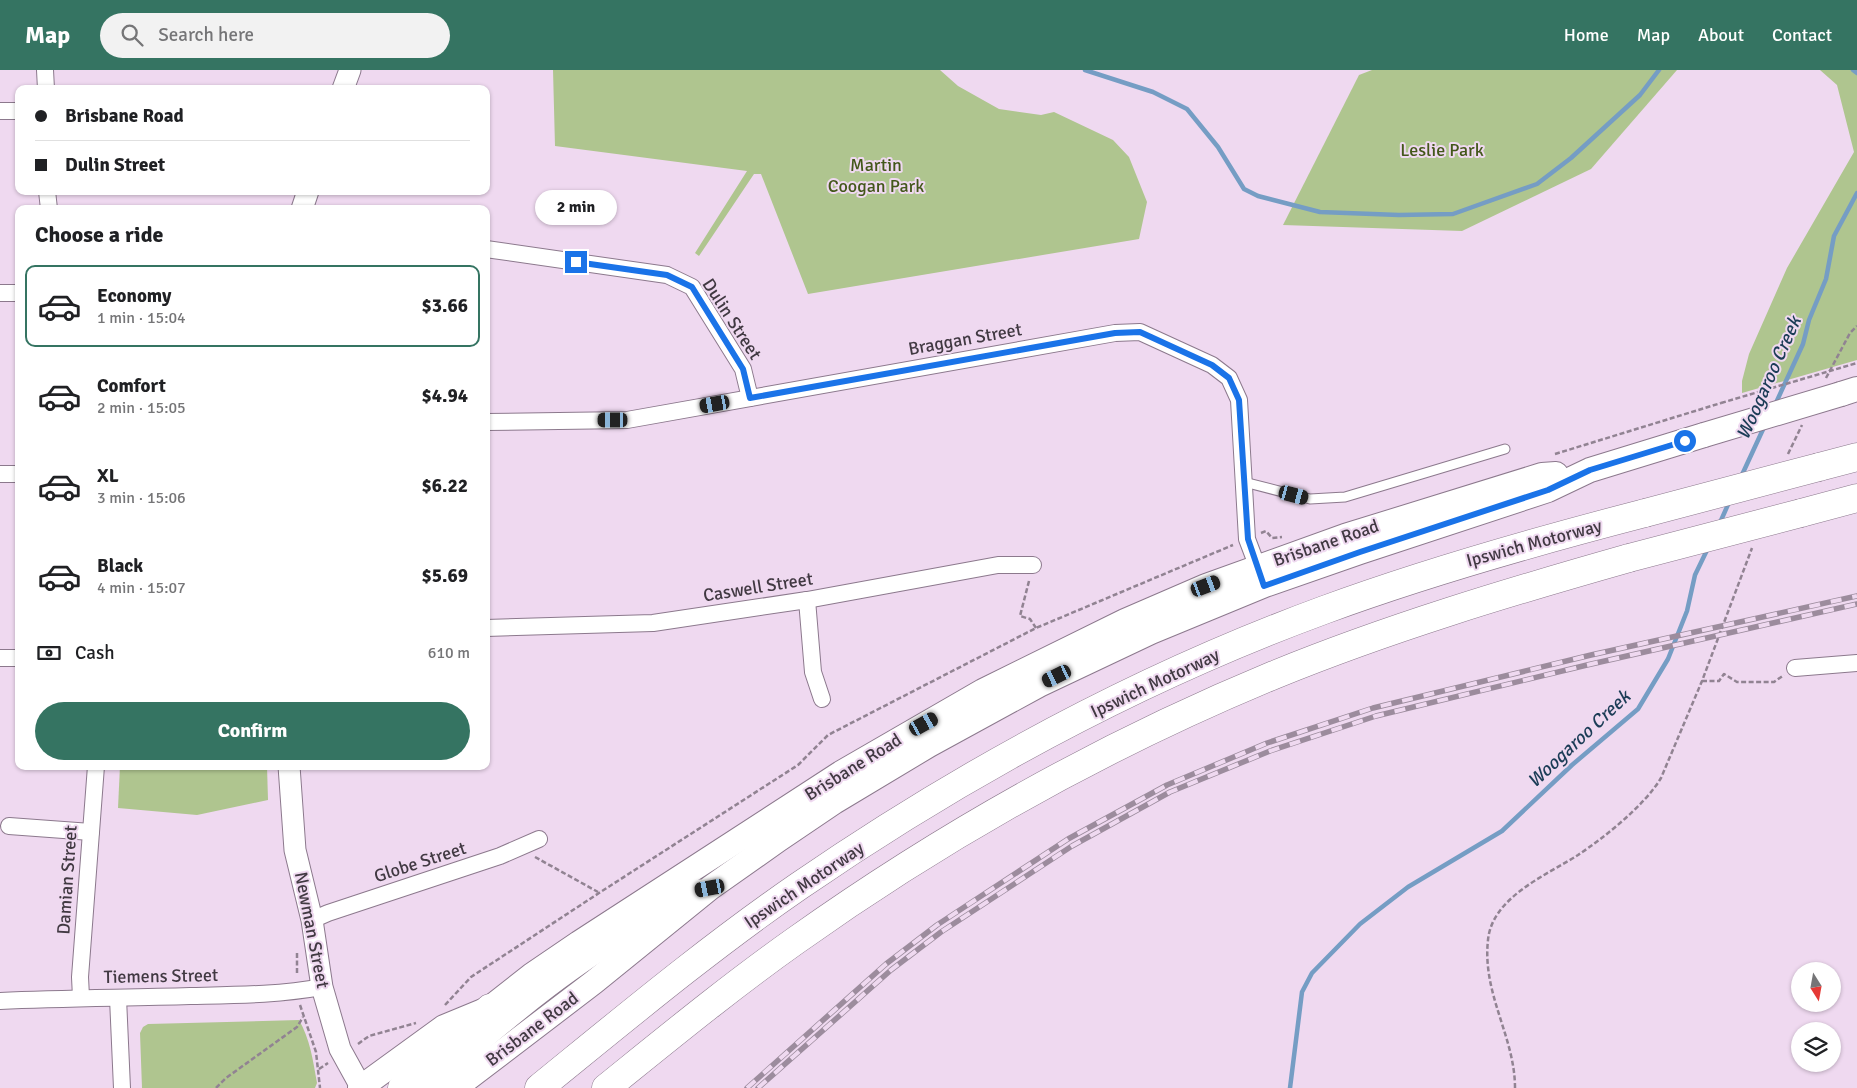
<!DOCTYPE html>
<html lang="en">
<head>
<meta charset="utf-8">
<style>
	body { margin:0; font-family:Signika,sans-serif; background:#f2f2f2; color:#202124; height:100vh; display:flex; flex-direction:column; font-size:19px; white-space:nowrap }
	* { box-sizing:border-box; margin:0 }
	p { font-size:16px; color:#757577 }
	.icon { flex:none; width:28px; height:28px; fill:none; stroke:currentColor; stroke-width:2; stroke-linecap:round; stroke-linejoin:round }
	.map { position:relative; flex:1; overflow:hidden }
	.details { position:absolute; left:15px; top:135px; width:475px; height:565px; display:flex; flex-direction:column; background:#fff; border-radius:10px; box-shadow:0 1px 4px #0004 }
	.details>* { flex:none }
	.guide { position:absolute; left:15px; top:15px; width:475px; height:110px; border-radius:10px; box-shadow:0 1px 4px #0004; display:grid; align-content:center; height:110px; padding:0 20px; background:#fff }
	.needle { width:32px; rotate:169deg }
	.fabs { position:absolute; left:1791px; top:892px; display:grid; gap:10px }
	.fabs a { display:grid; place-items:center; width:50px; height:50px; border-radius:50%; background:#fff; box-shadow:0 1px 4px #0004; font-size:25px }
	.end { position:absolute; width:22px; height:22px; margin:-11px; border:6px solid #1a73e8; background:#fff; box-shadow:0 0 0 2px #fff }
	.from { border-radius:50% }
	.bubble { position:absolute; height:35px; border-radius:18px; background:#fff; box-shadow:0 1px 4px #0004; font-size:16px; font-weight:800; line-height:35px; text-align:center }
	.car { position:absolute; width:15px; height:30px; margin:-15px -8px; border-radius:6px; box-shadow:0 0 4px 1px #0007; background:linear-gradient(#222 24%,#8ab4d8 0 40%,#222 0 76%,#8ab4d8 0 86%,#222 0) }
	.guide b { display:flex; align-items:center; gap:18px; height:48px; font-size:19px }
	.guide b+b { border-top:1px solid #e0e0e0 }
	.guide i { width:12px; height:12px; background:#202124 }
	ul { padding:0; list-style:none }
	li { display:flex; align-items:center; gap:15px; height:82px; margin:0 10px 8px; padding:0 10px; border:2px solid transparent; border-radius:10px }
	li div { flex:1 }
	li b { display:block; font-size:19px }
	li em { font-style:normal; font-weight:800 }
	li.selected { border-color:#357462 }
	li>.icon { width:45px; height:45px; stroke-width:1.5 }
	h2 { padding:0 20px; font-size:22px; line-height:60px }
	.pay { display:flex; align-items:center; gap:12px; height:55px; padding:0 20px; font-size:19px }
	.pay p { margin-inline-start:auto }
	.button { display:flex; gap:10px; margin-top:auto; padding:10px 20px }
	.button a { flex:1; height:58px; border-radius:30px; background:#357462; color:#fff; font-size:20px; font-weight:800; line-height:58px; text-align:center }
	header { display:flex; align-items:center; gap:30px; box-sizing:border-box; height:70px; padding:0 25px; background:#357462; color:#fff }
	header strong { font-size:24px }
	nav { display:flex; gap:28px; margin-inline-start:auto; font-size:18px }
	.search { width:350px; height:45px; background:#f2f2f2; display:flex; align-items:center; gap:12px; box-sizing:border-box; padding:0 18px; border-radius:28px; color:#757577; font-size:19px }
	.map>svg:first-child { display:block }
	.green { fill:#afc58f }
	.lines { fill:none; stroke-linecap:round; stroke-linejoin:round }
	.stream { stroke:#759dc4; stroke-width:4.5 }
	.service-casing { stroke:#8c798d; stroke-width:11 }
	.minor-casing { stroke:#8c798d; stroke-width:18 }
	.tertiary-casing { stroke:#8c798d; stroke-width:23 }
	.secondary-casing { stroke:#8c798d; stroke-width:26 }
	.motorway-casing { stroke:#8c798d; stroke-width:29 }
	.path { stroke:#918392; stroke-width:2.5; stroke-dasharray:5 2.5; stroke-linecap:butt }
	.service { stroke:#fff; stroke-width:9 }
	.minor { stroke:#fff; stroke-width:16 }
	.tertiary { stroke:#fff; stroke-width:21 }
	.secondary { stroke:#fff; stroke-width:24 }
	.motorway { stroke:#fff; stroke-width:28 }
	.rail-casing { stroke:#9c8c9d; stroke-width:5.5 }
	.rail { stroke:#efd9f0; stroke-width:4; stroke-dasharray:11; stroke-linecap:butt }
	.secondary-bridge-casing { stroke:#8c798d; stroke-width:26; stroke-linecap:butt }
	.motorway-bridge-casing { stroke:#8c798d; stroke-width:29; stroke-linecap:butt }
	.path-bridge { stroke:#918392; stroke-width:2.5; stroke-dasharray:5 2.5; stroke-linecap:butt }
	.secondary-bridge { stroke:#fff; stroke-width:24 }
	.motorway-bridge { stroke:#fff; stroke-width:28 }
	.route { stroke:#1a73e8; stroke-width:6 }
	.labels { text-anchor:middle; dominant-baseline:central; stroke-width:4; stroke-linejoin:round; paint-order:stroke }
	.park-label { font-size:18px; fill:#43571a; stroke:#efd9f0 }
	.street-label { font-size:18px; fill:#413942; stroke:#efd9f0 }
	.water-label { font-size:19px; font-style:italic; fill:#1b3c56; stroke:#efd9f0 }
</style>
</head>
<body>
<header>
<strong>Map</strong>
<div class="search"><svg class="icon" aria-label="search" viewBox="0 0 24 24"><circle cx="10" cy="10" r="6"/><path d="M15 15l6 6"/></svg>Search here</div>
<nav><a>Home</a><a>Map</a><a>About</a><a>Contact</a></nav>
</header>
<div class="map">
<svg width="1857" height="1018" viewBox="0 0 1857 1018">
	<rect width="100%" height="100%" fill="#efd9f0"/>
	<g class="green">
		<polygon points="553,0 940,0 958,16 999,39 1041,45 1054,42 1113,70 1129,87 1147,132 1139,169 808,224 761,104 754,104 699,186 695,183 747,101 555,76"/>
		<polygon points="1372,0 1677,0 1591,99 1462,161 1283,155 1359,5"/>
		<polygon points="1820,0 1857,0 1857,290 1742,323 1742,311 1749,284 1787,198 1854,82 1837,15"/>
		<polygon points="120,696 267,696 268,730 197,745 118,738"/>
		<path d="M299,950C310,969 313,990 317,1013L315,1018H142L140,963L143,957L148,954Z"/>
	</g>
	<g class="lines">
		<g class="stream">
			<polyline points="1085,0 1153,22 1187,39 1218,77 1244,119 1258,126 1320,142 1399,145 1453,144 1537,114 1571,88 1640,25 1659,0"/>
			<polyline points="1853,0 1857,3"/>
			<polyline points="1775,335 1803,274 1809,250 1826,209 1834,166 1857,123"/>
			<polyline points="1741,407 1765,355"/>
			<polyline points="1719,455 1730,430"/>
			<polyline points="1290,1018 1302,922 1312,903 1360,854 1408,817 1502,761 1572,695 1638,639 1668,589 1687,541 1695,505 1708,478"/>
		</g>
		<g class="service-casing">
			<polyline id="service" points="1244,412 1310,429 1345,427 1505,379"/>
		</g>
		<g class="minor-casing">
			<g id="minor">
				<polyline points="45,0 46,19"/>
				<polyline points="0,41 19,41"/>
				<polyline points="47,121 49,139"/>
				<polyline points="486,179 667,205 692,217 743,299 750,328"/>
				<polyline points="0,223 19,223"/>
				<polyline points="486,352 627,350 1115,263 1140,262 1212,295 1229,308 1239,330 1247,469 1261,506"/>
				<polyline points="0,404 19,404"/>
				<polyline points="807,530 813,602 822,629"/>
				<polyline points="486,558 653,553 807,530 998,495 1033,495"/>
				<polyline points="0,588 19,588"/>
				<polyline points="1795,598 1857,593"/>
				<polyline points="9,756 91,762"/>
				<polyline points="312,850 328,843 500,786 539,769"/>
				<polyline points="81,927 80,907 96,696"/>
				<polyline points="118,928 122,1018"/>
				<path d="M0,931C63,928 126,928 190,926C234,925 279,925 322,917"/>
			</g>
		</g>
		<g class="tertiary-casing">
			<g id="tertiary">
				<polyline points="343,19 350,0"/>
				<polyline points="302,139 308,121"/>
				<polyline points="289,696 295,780 312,850 322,917 340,979 361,1017"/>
				<path d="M424,1018L433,1013C478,973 523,934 571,900C610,872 650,847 689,822L700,820"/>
			</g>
		</g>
		<g class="secondary-casing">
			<g id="secondary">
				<polyline points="1841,324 1857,319"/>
				<polyline points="360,1018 444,957 490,938 532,905 579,873 841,703 983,621 1125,551 1206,516 1345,466 1542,405 1556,404"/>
				<polyline points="455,1018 594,912 710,818 778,770 834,732 929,675 1039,615 1151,562 1265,515 1360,482 1548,420 1590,400 1704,365"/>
			</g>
		</g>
		<g class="motorway-casing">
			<g id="motorway">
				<polyline points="1819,397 1857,387"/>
				<polyline points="1801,443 1857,428"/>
				<polyline points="402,1018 490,938"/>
				<path d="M539,1018C624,949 709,878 799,816C962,704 1139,608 1324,540C1430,501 1537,471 1645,443"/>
				<path d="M606,1018C668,968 730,917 795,871C944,765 1105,675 1274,605C1389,558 1509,522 1629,488"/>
			</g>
		</g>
		<g class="path">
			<polyline points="1826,308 1850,263 1857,256"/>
			<polyline points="1555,384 1721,333"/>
			<polyline points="1788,384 1802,355"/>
			<polyline points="1261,463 1266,461 1272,468 1282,467"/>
			<polyline points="1029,511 1020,546 1030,549 1036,558"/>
			<polyline points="1702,611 1719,611 1724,604 1737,612 1774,612 1784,605"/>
			<polyline points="535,787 598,822"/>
			<polyline points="297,883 297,905"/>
			<polyline points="300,935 316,982 320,1018"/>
			<polyline points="445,935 471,907 599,823 798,695 828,665 1036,558 1233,475"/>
			<polyline points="358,974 369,966 416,953"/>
			<polyline points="319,999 328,993"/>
			<polyline points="216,1018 226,1008 297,957 303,947"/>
			<path d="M1515,1018C1515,967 1482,924 1488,870C1492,827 1547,805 1578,785C1605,767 1645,735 1661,708L1702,611L1752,478"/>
		</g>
		<use href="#service" class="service"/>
		<use href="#minor" class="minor"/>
		<use href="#tertiary" class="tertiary"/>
		<use href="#secondary" class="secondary"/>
		<use href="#motorway" class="motorway"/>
		<g class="rail-casing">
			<g id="rail">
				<polyline points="747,1018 886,894 937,855 1068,769 1167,715 1267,673 1373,638 1591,585 1857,526"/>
				<polyline points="758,1018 891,900 941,862 1072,776 1170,722 1270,681 1376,646 1587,595 1857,534"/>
			</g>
		</g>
		<use href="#rail" class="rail"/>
		<g class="secondary-bridge-casing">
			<polyline id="secondary-bridge" points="1704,365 1841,324"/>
		</g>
		<g class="motorway-bridge-casing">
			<g id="motorway-bridge">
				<polyline points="1645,443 1819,397"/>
				<polyline points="1629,488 1801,443"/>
			</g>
		</g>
		<polyline class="path-bridge" points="1721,333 1857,293"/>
		<use href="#secondary-bridge" class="secondary-bridge"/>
		<use href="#motorway-bridge" class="motorway-bridge"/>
	</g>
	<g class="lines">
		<polyline class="route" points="576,192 667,205 692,217 743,299 750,328 1115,263 1140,262 1212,295 1229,308 1239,330 1248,469 1264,516 1360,482 1548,420 1590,400 1685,371"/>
	</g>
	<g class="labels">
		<g class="park-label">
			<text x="1442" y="80">Leslie Park</text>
			<text x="876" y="95">Martin<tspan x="876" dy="21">Coogan Park</tspan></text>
		</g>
		<g class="street-label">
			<text transform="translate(732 249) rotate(57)">Dulin Street</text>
			<text transform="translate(965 269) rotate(-10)">Braggan Street</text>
			<text transform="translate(1326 473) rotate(-19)">Brisbane Road</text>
			<text transform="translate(1534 473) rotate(-15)">Ipswich Motorway</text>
			<text transform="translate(758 517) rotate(-9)">Caswell Street</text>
			<text transform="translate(1155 613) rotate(-25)">Ipswich Motorway</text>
			<text transform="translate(853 697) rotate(-32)">Brisbane Road</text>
			<text transform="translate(420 792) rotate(-18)">Globe Street</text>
			<text transform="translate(67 810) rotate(-86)">Damian Street</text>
			<text transform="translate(804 815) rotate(-34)">Ipswich Motorway</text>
			<text transform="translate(312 860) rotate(79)">Newman Street</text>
			<text transform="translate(161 906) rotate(-1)">Tiemens Street</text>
			<text transform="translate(532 959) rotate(-37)">Brisbane Road</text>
		</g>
		<g class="water-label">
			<text transform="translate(1769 308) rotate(-66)">Woogaroo Creek</text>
			<text transform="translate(1579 669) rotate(-43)">Woogaroo Creek</text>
		</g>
	</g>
</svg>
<div class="fabs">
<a><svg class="needle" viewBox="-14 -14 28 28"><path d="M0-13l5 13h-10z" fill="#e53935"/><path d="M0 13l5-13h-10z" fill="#757577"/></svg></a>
<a><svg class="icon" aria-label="layers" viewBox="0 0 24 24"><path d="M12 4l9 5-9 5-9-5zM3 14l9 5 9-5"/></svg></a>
</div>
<i class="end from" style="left:1685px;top:371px"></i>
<i class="end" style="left:576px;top:192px"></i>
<div class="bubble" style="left:535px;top:120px;width:82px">2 min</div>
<i class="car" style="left:715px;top:334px;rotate:260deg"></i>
<i class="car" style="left:613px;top:350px;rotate:270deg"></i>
<i class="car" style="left:1294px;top:425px;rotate:105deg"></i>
<i class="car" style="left:1206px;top:516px;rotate:69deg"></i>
<i class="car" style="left:1057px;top:606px;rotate:244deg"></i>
<i class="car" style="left:924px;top:654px;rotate:61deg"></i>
<i class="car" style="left:710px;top:818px;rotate:259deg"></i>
<div class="guide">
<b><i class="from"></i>Brisbane Road</b>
<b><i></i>Dulin Street</b>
</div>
<section class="details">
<h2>Choose a ride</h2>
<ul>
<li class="selected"><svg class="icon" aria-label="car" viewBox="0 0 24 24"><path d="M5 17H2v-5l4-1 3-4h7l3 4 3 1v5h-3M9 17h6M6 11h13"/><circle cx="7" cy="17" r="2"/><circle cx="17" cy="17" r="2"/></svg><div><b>Economy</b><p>1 min · 15:04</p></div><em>$3.66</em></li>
<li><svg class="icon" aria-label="car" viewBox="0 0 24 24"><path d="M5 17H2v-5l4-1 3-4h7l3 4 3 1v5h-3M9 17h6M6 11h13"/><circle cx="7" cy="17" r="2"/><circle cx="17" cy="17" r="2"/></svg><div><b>Comfort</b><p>2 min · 15:05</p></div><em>$4.94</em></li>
<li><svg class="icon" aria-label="car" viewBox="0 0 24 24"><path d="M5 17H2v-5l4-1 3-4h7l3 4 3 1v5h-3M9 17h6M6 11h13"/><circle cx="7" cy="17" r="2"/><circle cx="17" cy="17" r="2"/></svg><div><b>XL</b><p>3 min · 15:06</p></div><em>$6.22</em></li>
<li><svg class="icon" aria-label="car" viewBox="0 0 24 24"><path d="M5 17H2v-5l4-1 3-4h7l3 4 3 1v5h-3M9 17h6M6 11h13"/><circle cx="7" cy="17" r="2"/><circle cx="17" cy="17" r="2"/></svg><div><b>Black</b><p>4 min · 15:07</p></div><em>$5.69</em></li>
</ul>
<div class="pay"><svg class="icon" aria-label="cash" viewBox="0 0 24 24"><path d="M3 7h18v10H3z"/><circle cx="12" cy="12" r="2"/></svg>Cash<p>610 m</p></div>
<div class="button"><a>Confirm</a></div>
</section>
</div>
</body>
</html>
